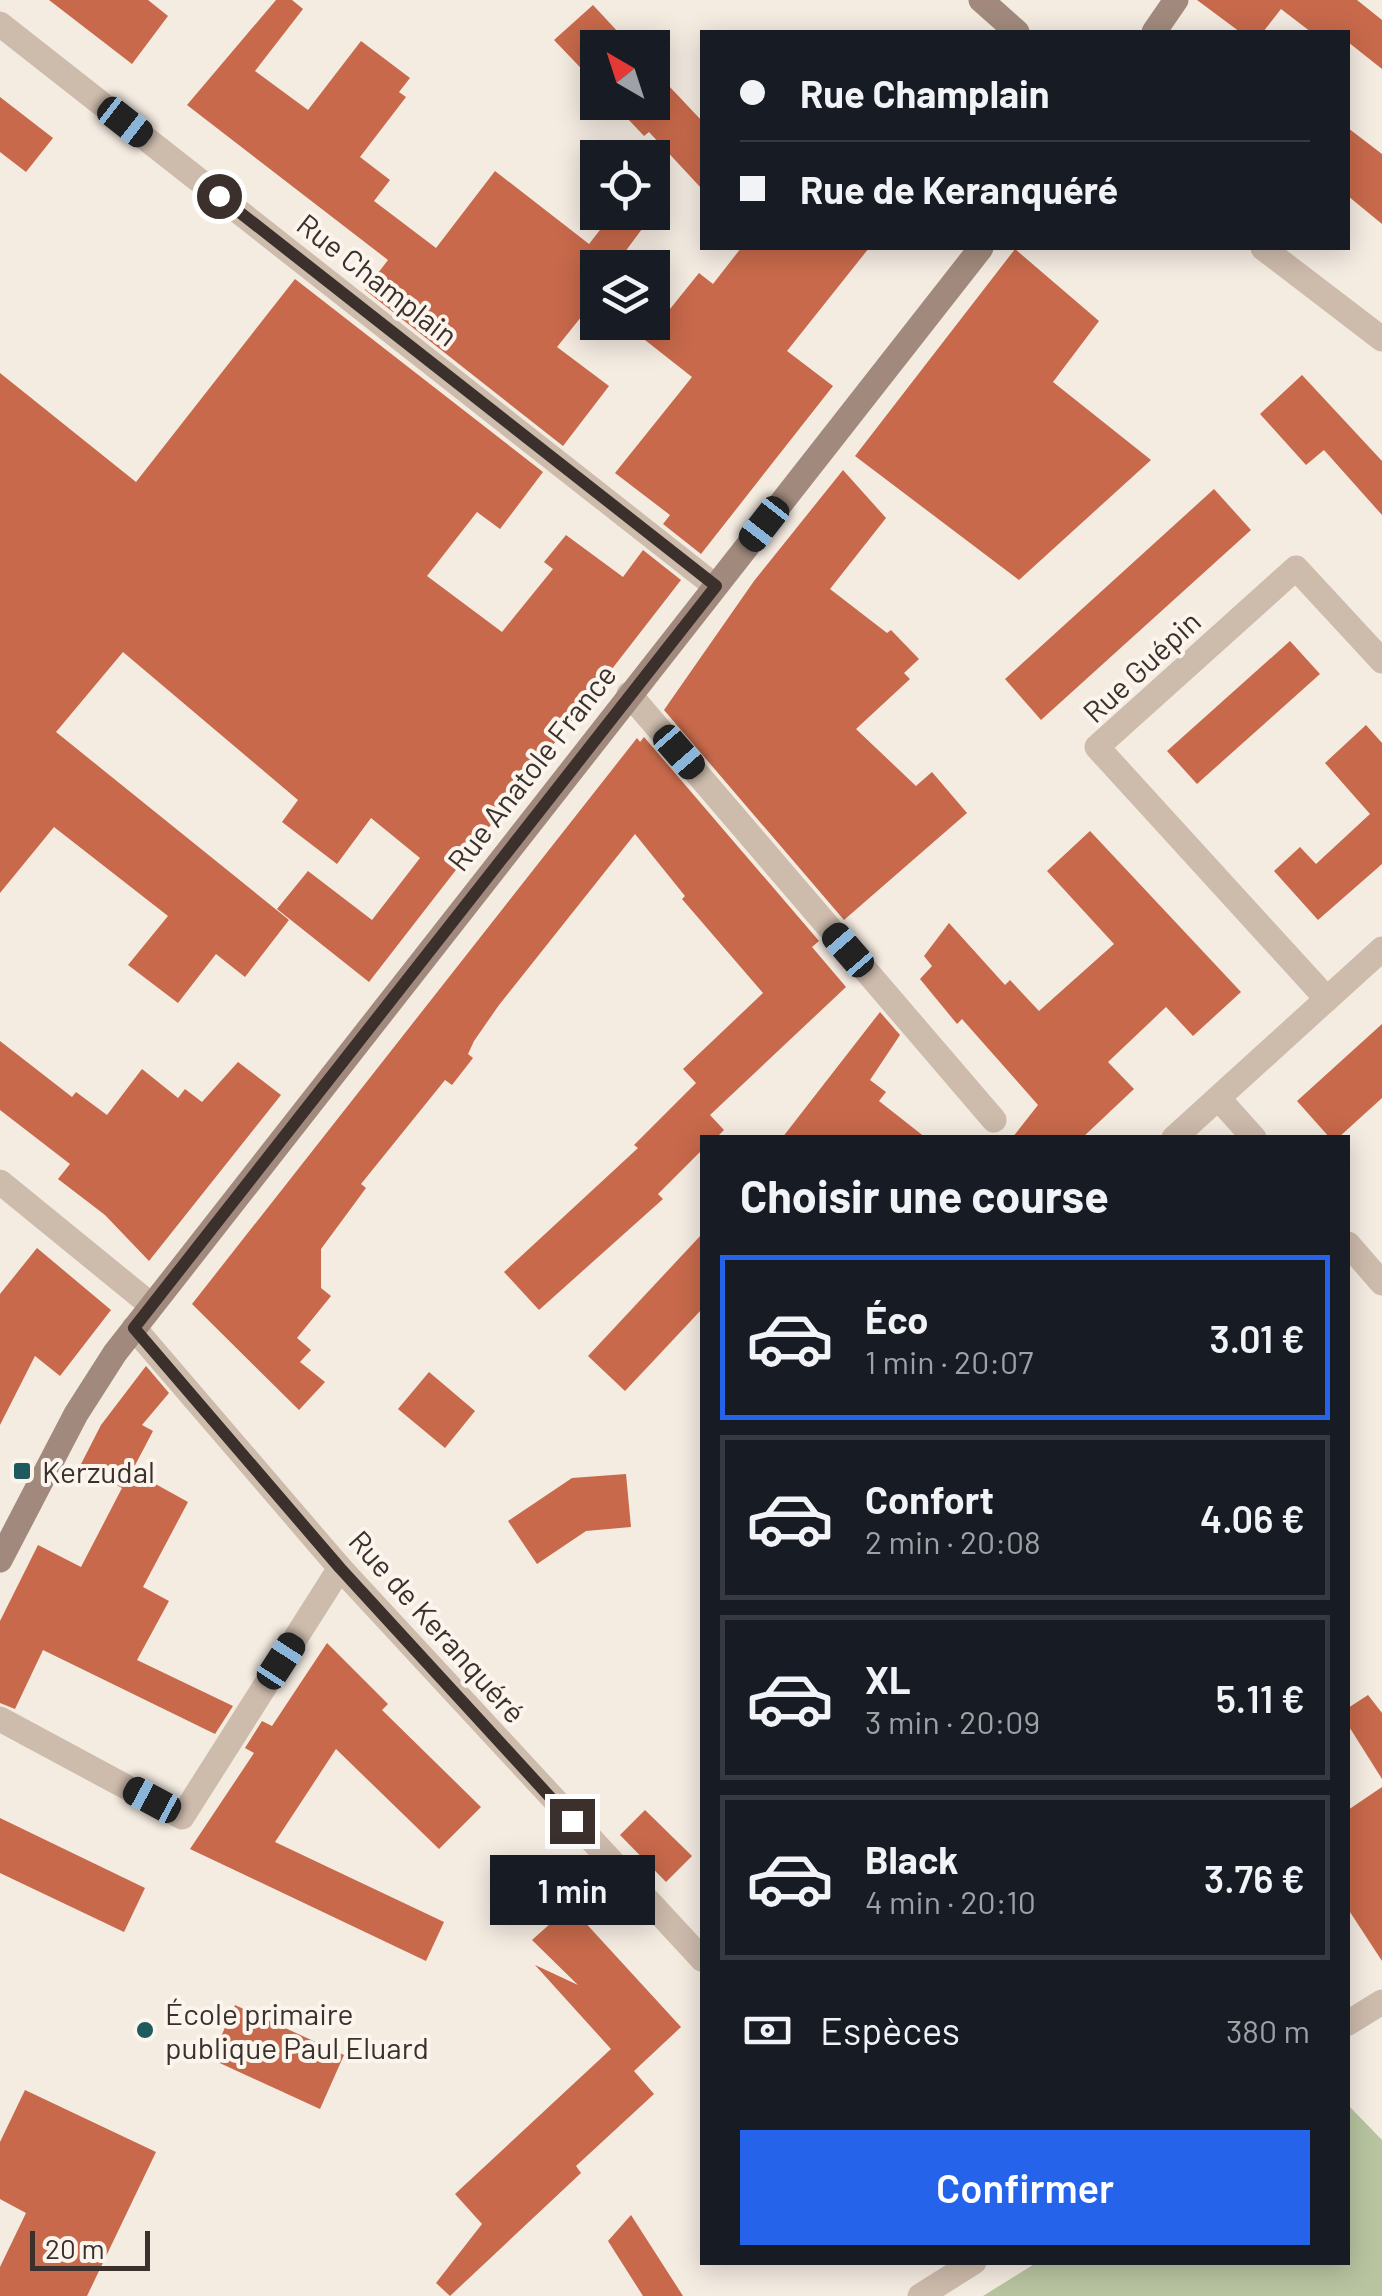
<!DOCTYPE html>
<html lang="fr">
<head>
<meta charset="utf-8">
<style>
	body { margin:0; font-family:Barlow,sans-serif; background:#20242c; color:#f1f3f6; height:100vh; display:flex; flex-direction:column; font-size:38px; white-space:nowrap }
	* { box-sizing:border-box; margin:0 }
	p { font-size:32px; color:#9ea1a6 }
	.icon { flex:none; width:55px; height:55px; fill:none; stroke:currentColor; stroke-width:2; stroke-linecap:round; stroke-linejoin:round }
	.map { position:relative; flex:1; overflow:hidden }
	.side { position:absolute; left:700px; top:1135px; width:650px; height:1130px; display:flex; flex-direction:column; background:#171b24; border-radius:0px; box-shadow:0 5px 25px #0003 }
	.side>* { flex:none }
	.top-card { position:absolute; left:700px; top:30px; width:650px; height:220px; border-radius:0px; box-shadow:0 5px 25px #0003; display:grid; align-content:center; height:220px; padding:0 40px; background:#171b24 }
	.needle { width:65px; rotate:321deg }
	.tools { position:absolute; left:580px; top:30px; display:grid; gap:20px }
	.tools a { display:grid; place-items:center; width:90px; height:90px; border-radius:0px; background:#171b24; box-shadow:0 5px 25px #0003; font-size:50px }
	.scale { position:absolute; left:30px; bottom:25px; width:120px; box-sizing:border-box; padding-left:10px; border:5px solid #3b302b; border-top:0; font-size:28px; line-height:35px; white-space:nowrap; color:#3b302b; -webkit-text-stroke:8px #fbf5ee; paint-order:stroke }
	.end { position:absolute; width:45px; height:45px; margin:-22px; border:12px solid #3b302b; background:#fff; box-shadow:0 0 0 5px #fff }
	.from { border-radius:50% }
	.bubble { position:absolute; height:70px; border-radius:0px; background:#171b24; box-shadow:0 5px 25px #0003; font-size:32px; font-weight:600; line-height:70px; text-align:center }
	.car { position:absolute; width:30px; height:60px; margin:-30px -15px; border-radius:12px; box-shadow:0 0 8px 2px #0007; background:linear-gradient(#222 24%,#8ab4d8 0 40%,#222 0 76%,#8ab4d8 0 86%,#222 0) }
	.top-card b { display:flex; align-items:center; gap:35px; height:95px; font-size:38px }
	.top-card b+b { border-top:2px solid #363941 }
	.top-card i { width:25px; height:25px; background:#f1f3f6 }
	ul { padding:0; list-style:none }
	li { display:flex; align-items:center; gap:30px; height:165px; margin:0 20px 15px; padding:0 20px; border:5px solid #363941; border-radius:0px }
	li div { flex:1 }
	li b { display:block; font-size:38px }
	li em { font-style:normal; font-weight:600 }
	li.active { border-color:#2563eb }
	li>.icon { width:90px; height:90px; stroke-width:1.5 }
	h2 { padding:0 40px; font-size:45px; line-height:120px }
	.pay { display:flex; align-items:center; gap:25px; height:110px; padding:0 40px; font-size:38px }
	.pay p { margin-inline-start:auto }
	.button { display:flex; gap:20px; margin-top:auto; padding:20px 40px }
	.button a { flex:1; height:115px; border-radius:0px; background:#2563eb; color:#fff; font-size:40px; font-weight:600; line-height:115px; text-align:center }
	.map>svg:first-child { display:block }
	.green { fill:#b8c4a0 }
	.building { fill:#c8694b }
	.lines { fill:none; stroke-linecap:round; stroke-linejoin:round }
	.minor { stroke:#cdbbac; stroke-width:25 }
	.tertiary { stroke:#cdbbac; stroke-width:25 }
	.secondary { stroke:#a18a7d; stroke-width:25 }
	.route { stroke:#3b302b; stroke-width:12 }
	.poi-dot { fill:#1f5a5e; stroke:#fbf5ee; stroke-width:4 }
	.labels { text-anchor:middle; dominant-baseline:central; stroke-width:8; stroke-linejoin:round; paint-order:stroke }
	.street-label { font-size:30px; fill:#3b302b; stroke:#fbf5ee }
	.poi-label { font-size:30px; fill:#3b302b; stroke:#fbf5ee; text-anchor:start }
</style>
</head>
<body>
<div class="map">
<svg width="1382" height="2296" viewBox="0 0 1382 2296">
	<rect width="100%" height="100%" fill="#f4ebe1"/>
	<polygon class="green" points="1348,2105 1382,2140 1382,2296 983,2296 1036,2263 1348,2262"/>
	<g class="building">
		<polygon points="49,0 148,0 168,16 132,64"/>
		<polygon points="276,0 292,0 303,9 255,71 308,110 361,41 410,78 399,92 406,97 360,157 390,180 374,201 436,248 495,171 589,244 614,212 622,212 642,229 613,268 598,268 598,296 557,347 609,386 563,446 365,290 388,260 187,105"/>
		<polygon points="1197,0 1357,0 1382,20 1382,69 1348,42 1348,32 1311,32 1281,9 1263,32 1240,32"/>
		<polygon points="593,5 633,48 598,48 598,86 554,40"/>
		<polygon points="652,68 702,121 702,189 649,132 644,136 612,102 652,102"/>
		<polygon points="0,97 53,138 26,172 0,152"/>
		<polygon points="1348,128 1382,154 1382,224 1348,196"/>
		<polygon points="741,248 869,248 787,351 833,386 701,554 663,524 670,515 615,473 692,377 645,340 699,273 713,284"/>
		<polygon points="1015,249 1099,321 1053,382 1151,460 1019,580 855,456"/>
		<polygon points="295,279 543,472 500,529 477,512 427,576 502,632 553,569 544,562 566,535 623,577 643,550 681,580 369,982 277,909 308,871 372,920 420,858 371,818 337,864 282,822 298,800 123,652 56,732 289,920 245,977 216,954 178,1003 128,965 168,916 54,827 0,893 0,373 136,482"/>
		<polygon points="1302,375 1382,461 1382,515 1324,450 1306,465 1260,414"/>
		<polygon points="843,470 886,518 830,589 887,633 891,630 919,659 904,673 910,679 856,729 916,786 932,772 967,813 844,920 664,710 754,581"/>
		<polygon points="1214,489 1251,530 1041,720 1005,679"/>
		<polygon points="1290,641 1320,674 1197,784 1167,751"/>
		<polygon points="1366,725 1382,743 1382,864 1318,920 1274,871 1300,847 1316,864 1370,814 1325,763"/>
		<polygon points="644,737 819,941 812,947 846,987 710,1115 724,1130 716,1138 702,1138 702,1150 658,1194 663,1199 539,1310 504,1272 638,1148 634,1145 696,1083 683,1069 763,993 682,899 685,896 635,834 499,1005 474,1041 468,1054 473,1058 452,1085 445,1080 361,1184 366,1188 321,1249 321,1288 331,1296 297,1338 311,1350 300,1362 325,1382 299,1410 192,1304 637,738 640,742"/>
		<polygon points="1090,831 1241,992 1193,1036 1166,1007 1108,1062 1134,1089 1082,1138 1012,1138 1038,1105 962,1019 957,1024 920,979 932,966 924,956 949,923 1005,985 1010,980 1039,1011 1114,944 1047,871"/>
		<polygon points="880,1012 900,1035 870,1080 886,1092 879,1101 926,1138 782,1138"/>
		<polygon points="1382,1024 1382,1098 1338,1138 1330,1138 1297,1101"/>
		<polygon points="0,1041 72,1097 76,1092 107,1115 142,1069 178,1098 185,1089 202,1102 238,1062 281,1095 149,1261 105,1215 58,1179 70,1164 0,1110"/>
		<polygon points="702,1234 702,1309 625,1391 588,1356"/>
		<polygon points="37,1248 111,1310 60,1376 35,1356 0,1425 0,1294"/>
		<polygon points="146,1366 169,1393 142,1425 153,1431 132,1471 188,1502 143,1587 169,1601 137,1660 233,1706 215,1734 43,1650 15,1709 0,1703 0,1621 38,1545 81,1567 122,1488 80,1466 101,1425"/>
		<polygon points="429,1372 475,1411 445,1448 398,1409"/>
		<polygon points="626,1474 631,1527 586,1531 537,1564 508,1521 572,1478"/>
		<polygon points="327,1643 388,1704 382,1710 481,1807 439,1849 336,1749 275,1842 444,1922 426,1961 190,1849 254,1753 245,1748 262,1721 272,1726"/>
		<polygon points="1368,1695 1382,1713 1382,1779 1348,1725 1348,1708"/>
		<polygon points="1382,1787 1382,1961 1348,1909 1348,1810"/>
		<polygon points="645,1810 692,1856 666,1882 620,1835"/>
		<polygon points="0,1818 145,1888 124,1932 0,1873"/>
		<polygon points="570,1906 681,2027 634,2071 654,2094 576,2166 581,2173 450,2296 436,2283 482,2224 455,2194 611,2049 535,1965 578,1985 532,1940"/>
		<polygon points="235,2005 344,2055 320,2109 211,2059"/>
		<polygon points="25,2090 156,2152 87,2296 0,2296 0,2267 26,2213 0,2199 0,2142"/>
		<polygon points="631,2215 683,2296 643,2296 608,2241"/>
	</g>
	<g class="lines">
		<g class="minor">
			<polyline points="0,24 715,586"/>
			<polyline points="629,694 994,1120"/>
			<polyline points="1327,999 1097,747 1296,568 1382,661"/>
			<polyline points="1219,1099 1254,1138"/>
			<polyline points="1174,1138 1382,949"/>
			<polyline points="0,1182 151,1305"/>
			<polyline points="1348,1244 1382,1283"/>
			<polyline points="134,1328 340,1568 702,1959"/>
			<polyline points="0,1719 182,1817 340,1568"/>
			<polyline points="1348,2023 1382,2002"/>
			<polyline points="920,2296 974,2262"/>
		</g>
		<polyline class="tertiary" points="1263,248 1382,339"/>
		<g class="secondary">
			<polyline points="981,0 1017,32"/>
			<polyline points="1154,32 1176,0"/>
			<polyline points="0,1560 76,1414 115,1353 981,248"/>
		</g>
	</g>
	<g class="lines">
		<polyline class="route" points="219,196 716,586 134,1328 340,1568 572,1821"/>
	</g>
	<g class="poi-dot">
		<rect x="12" y="1461" width="20" height="20" rx="5"/>
		<circle cx="145" cy="2030" r="10"/>
	</g>
	<g class="labels">
		<g class="street-label">
			<text transform="translate(378 279) rotate(38)">Rue Champlain</text>
			<text transform="translate(1141 666) rotate(-43)">Rue Guépin</text>
			<text transform="translate(531 767) rotate(-52)">Rue Anatole France</text>
			<text transform="translate(438 1626) rotate(48)">Rue de Keranquéré</text>
		</g>
		<g class="poi-label">
			<text x="42" y="1471">Kerzudal</text>
			<text x="165" y="2013">École primaire<tspan x="165" dy="34">publique Paul Eluard</tspan></text>
		</g>
	</g>
</svg>
<div class="tools">
<a><svg class="needle" viewBox="-14 -14 28 28"><path d="M0-13l5 13h-10z" fill="#e53935"/><path d="M0 13l5-13h-10z" fill="#9ea1a6"/></svg></a>
<a><svg class="icon" aria-label="locate" viewBox="0 0 24 24"><circle cx="12" cy="12" r="6"/><path d="M12 2v4M12 18v4M2 12h4M18 12h4"/></svg></a>
<a><svg class="icon" aria-label="layers" viewBox="0 0 24 24"><path d="M12 4l9 5-9 5-9-5zM3 14l9 5 9-5"/></svg></a>
</div>
<div class="scale">20 m</div>
<i class="end from" style="left:219px;top:196px"></i>
<i class="end" style="left:572px;top:1821px"></i>
<div class="bubble" style="left:490px;top:1855px;width:165px">1 min</div>
<i class="car" style="left:125px;top:122px;rotate:128deg"></i>
<i class="car" style="left:764px;top:524px;rotate:218deg"></i>
<i class="car" style="left:679px;top:752px;rotate:139deg"></i>
<i class="car" style="left:848px;top:950px;rotate:319deg"></i>
<i class="car" style="left:281px;top:1661px;rotate:33deg"></i>
<i class="car" style="left:152px;top:1800px;rotate:298deg"></i>
<div class="top-card">
<b><i class="from"></i>Rue Champlain</b>
<b><i></i>Rue de Keranquéré</b>
</div>
<section class="side">
<h2>Choisir une course</h2>
<ul>
<li class="active"><svg class="icon" aria-label="car" viewBox="0 0 24 24"><path d="M5 17H2v-5l4-1 3-4h7l3 4 3 1v5h-3M9 17h6M6 11h13"/><circle cx="7" cy="17" r="2"/><circle cx="17" cy="17" r="2"/></svg><div><b>Éco</b><p>1 min · 20:07</p></div><em>3.01 €</em></li>
<li><svg class="icon" aria-label="car" viewBox="0 0 24 24"><path d="M5 17H2v-5l4-1 3-4h7l3 4 3 1v5h-3M9 17h6M6 11h13"/><circle cx="7" cy="17" r="2"/><circle cx="17" cy="17" r="2"/></svg><div><b>Confort</b><p>2 min · 20:08</p></div><em>4.06 €</em></li>
<li><svg class="icon" aria-label="car" viewBox="0 0 24 24"><path d="M5 17H2v-5l4-1 3-4h7l3 4 3 1v5h-3M9 17h6M6 11h13"/><circle cx="7" cy="17" r="2"/><circle cx="17" cy="17" r="2"/></svg><div><b>XL</b><p>3 min · 20:09</p></div><em>5.11 €</em></li>
<li><svg class="icon" aria-label="car" viewBox="0 0 24 24"><path d="M5 17H2v-5l4-1 3-4h7l3 4 3 1v5h-3M9 17h6M6 11h13"/><circle cx="7" cy="17" r="2"/><circle cx="17" cy="17" r="2"/></svg><div><b>Black</b><p>4 min · 20:10</p></div><em>3.76 €</em></li>
</ul>
<div class="pay"><svg class="icon" aria-label="cash" viewBox="0 0 24 24"><path d="M3 7h18v10H3z"/><circle cx="12" cy="12" r="2"/></svg>Espèces<p>380 m</p></div>
<div class="button"><a>Confirmer</a></div>
</section>
</div>
</body>
</html>
